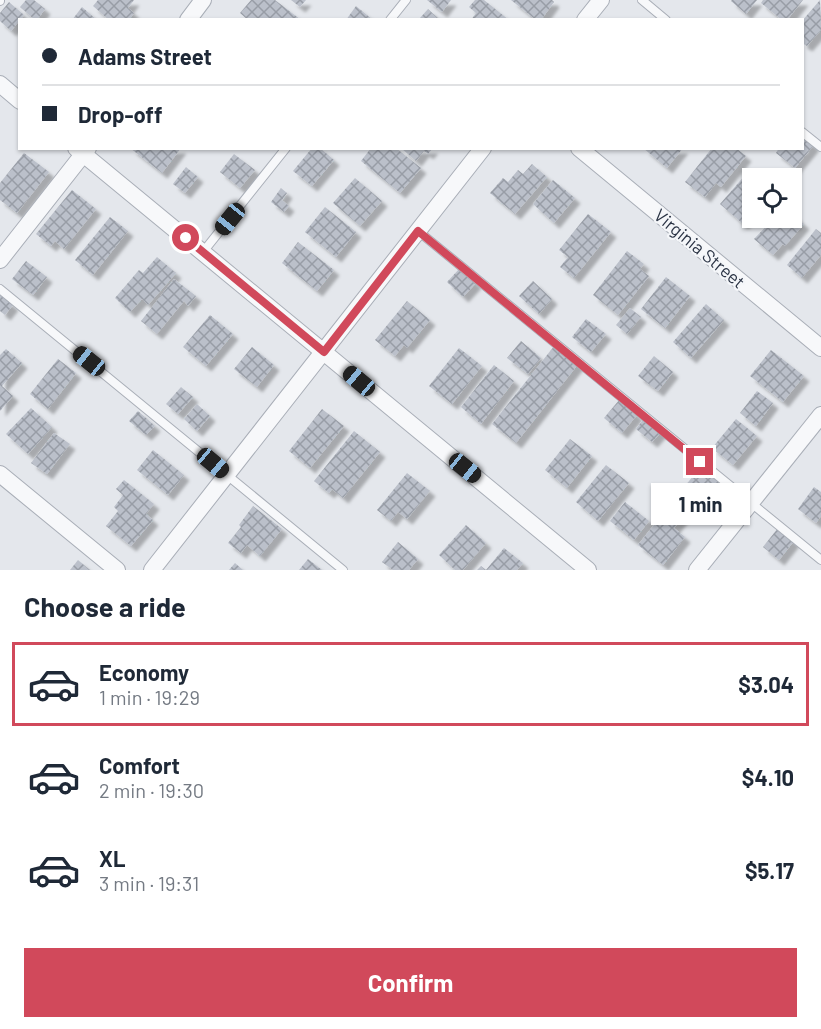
<!DOCTYPE html>
<html lang="en">
<head>
<meta charset="utf-8">
<style>
	body { margin:0; font-family:Barlow,sans-serif; background:#f2f2f3; color:#1f2937; height:100vh; display:flex; flex-direction:column; font-size:22px; white-space:nowrap }
	* { box-sizing:border-box; margin:0 }
	p { font-size:20px; color:#747a83 }
	.icon { flex:none; width:33px; height:33px; fill:none; stroke:currentColor; stroke-width:2; stroke-linecap:round; stroke-linejoin:round }
	.map { position:relative; height:570px; overflow:hidden }
	.sheet { display:flex; flex-direction:column; background:#fff; flex:1 }
	.sheet>* { flex:none }
	.banner { position:absolute; left:18px; top:18px; width:786px; height:132px; border-radius:0px; box-shadow:0 2px 4px #0004; display:grid; align-content:center; height:132px; padding:0 24px; background:#fff }
	.buttons { position:absolute; left:742px; top:168px; display:grid; gap:12px }
	.buttons a { display:grid; place-items:center; width:60px; height:60px; border-radius:0px; background:#fff; box-shadow:0 2px 4px #0004; font-size:30px }
	.end { position:absolute; width:27px; height:27px; margin:-14px; border:8px solid #d1495b; background:#fff; box-shadow:0 0 0 3px #fff }
	.from { border-radius:50% }
	.bubble { position:absolute; height:42px; border-radius:0px; background:#fff; box-shadow:0 2px 4px #0004; font-size:20px; font-weight:700; line-height:42px; text-align:center }
	.car { position:absolute; width:18px; height:36px; margin:-18px -9px; border-radius:8px; box-shadow:0 0 4px 2px #0007; background:linear-gradient(#222 24%,#8ab4d8 0 40%,#222 0 76%,#8ab4d8 0 86%,#222 0) }
	.banner b { display:flex; align-items:center; gap:21px; height:57px; font-size:22px }
	.banner b+b { border-top:2px solid #e0e1e3 }
	.banner i { width:15px; height:15px; background:#1f2937 }
	ul { padding:0; list-style:none }
	li { display:flex; align-items:center; gap:18px; height:84px; margin:0 12px 9px; padding:0 12px; border:3px solid transparent; border-radius:0px }
	li div { flex:1 }
	li b { display:block; font-size:22px }
	li em { font-style:normal; font-weight:700 }
	li.active { border-color:#d1495b }
	li>.icon { width:54px; height:54px; stroke-width:1.5 }
	h2 { padding:0 24px; font-size:27px; line-height:72px }
	.button { display:flex; gap:12px; margin-top:auto; padding:12px 24px }
	.button a { flex:1; height:69px; border-radius:0px; background:#d1495b; color:#fff; font-size:24px; font-weight:700; line-height:69px; text-align:center }
	.map>svg:first-child { display:block }
	.building { fill:url(#building-cross-hatch); filter:url(#shadow) }
	.lines { fill:none; stroke-linecap:round; stroke-linejoin:round }
	.lane-casing { stroke:#a9aeb7; stroke-width:10 }
	.street-casing { stroke:#a9aeb7; stroke-width:18 }
	.lane { stroke:#f7f8fa; stroke-width:8 }
	.street { stroke:#f7f8fa; stroke-width:16 }
	.route { stroke:#d1495b; stroke-width:8 }
	.labels { text-anchor:middle; dominant-baseline:central; stroke-width:4.5; stroke-linejoin:round; paint-order:stroke }
	.street-label { font-size:18px; fill:#2b3445; stroke:#f4f6f9 }
</style>
</head>
<body>
<div class="map">
<svg width="821" height="570" viewBox="0 0 821 570">
	<defs>
		<pattern id="building-cross-hatch" width="8" height="8" patternUnits="userSpaceOnUse" patternTransform="scale(1.5)"><rect width="8" height="8" fill="#bbc0ca"/><path d="M0 0l8 8M0 8l8-8" fill="none" stroke="#989da6"/></pattern>
		<filter id="shadow"><feDropShadow dx="5.5" dy="5.5" stdDeviation="1.5" flood-color="#0004"/></filter>
	</defs>
	<rect width="100%" height="100%" fill="#e4e7ec"/>
	<g class="building">
		<polygon points="26,0 34,0 45,9 37,20 35,20 20,7"/>
		<polygon points="98,0 134,0 128,8 134,13 129,20 109,20 93,6"/>
		<polygon points="251,0 275,0 301,20 248,20 240,13"/>
		<polygon points="291,0 306,0 300,7"/>
		<polygon points="427,0 451,0 442,12"/>
		<polygon points="475,0 484,0 509,20 471,20 476,13 469,7"/>
		<polygon points="511,0 552,0 554,2 541,20 536,20"/>
		<polygon points="732,0 757,0 746,14 731,1"/>
		<polygon points="763,0 803,0 787,20 782,20 761,3"/>
		<polygon points="820,0 821,30 807,46 802,43 802,21"/>
		<polygon points="9,2 24,15 11,31 0,21 0,13"/>
		<polygon points="356,6 373,20 346,20"/>
		<polygon points="82,7 97,20 72,20"/>
		<polygon points="428,9 440,20 422,20 420,18"/>
		<polygon points="802,135 814,145 795,168 776,153 779,148 802,148"/>
		<polygon points="130,148 181,148 162,173"/>
		<polygon points="312,148 320,148 334,160 312,186 293,171"/>
		<polygon points="371,148 396,148 421,168 400,193 361,161"/>
		<polygon points="401,148 433,148 428,154 424,151 416,161"/>
		<polygon points="643,148 683,148 667,168"/>
		<polygon points="712,148 736,148 746,156 721,187 716,183 705,197 685,182"/>
		<polygon points="24,153 49,172 17,213 0,200 0,183"/>
		<polygon points="234,154 255,170 240,188 220,172"/>
		<polygon points="532,164 547,177 515,214 490,193 503,178 508,182 518,170 523,174"/>
		<polygon points="186,167 198,177 185,193 173,184"/>
		<polygon points="746,174 753,180 753,213 743,224 720,204"/>
		<polygon points="355,178 382,201 360,226 333,203"/>
		<polygon points="553,180 575,198 554,223 533,204"/>
		<polygon points="281,188 287,193 282,200 289,206 284,212 271,202"/>
		<polygon points="72,190 96,209 64,249 55,241 51,246 36,234"/>
		<polygon points="325,207 356,232 336,257 305,232"/>
		<polygon points="792,213 804,224 785,246 783,244 773,255 754,239 774,218 792,218"/>
		<polygon points="588,214 611,232 574,278 560,267 568,257 559,250"/>
		<polygon points="110,217 128,231 93,275 75,260"/>
		<polygon points="816,229 821,233 821,255 802,278 787,265"/>
		<polygon points="298,242 334,270 317,291 282,263"/>
		<polygon points="627,251 644,264 640,269 649,276 618,315 593,295"/>
		<polygon points="157,257 176,273 148,305 142,299 130,312 115,298 139,270 143,273"/>
		<polygon points="26,261 47,277 33,295 12,279"/>
		<polygon points="460,268 476,283 463,297 447,282"/>
		<polygon points="666,277 690,296 665,328 641,309"/>
		<polygon points="174,279 196,296 188,306 184,301 157,334 141,321"/>
		<polygon points="533,281 552,299 539,314 519,296"/>
		<polygon points="0,295 13,305 5,315 0,311"/>
		<polygon points="407,301 430,320 407,348 404,345 395,356 375,340"/>
		<polygon points="706,304 724,320 691,358 673,342"/>
		<polygon points="630,308 641,317 627,334 616,325"/>
		<polygon points="210,315 233,334 206,366 183,347"/>
		<polygon points="586,319 606,334 591,352 572,337"/>
		<polygon points="521,341 541,358 528,374 507,358"/>
		<polygon points="555,345 579,363 516,443 492,424"/>
		<polygon points="252,347 274,365 257,387 234,369"/>
		<polygon points="459,348 482,366 452,404 429,386"/>
		<polygon points="6,349 22,363 2,386 13,396 0,411 0,355"/>
		<polygon points="771,350 804,376 783,402 750,376"/>
		<polygon points="654,356 673,372 658,391 638,376"/>
		<polygon points="58,359 76,373 48,409 30,394"/>
		<polygon points="494,365 514,381 481,424 461,407"/>
		<polygon points="181,387 193,397 178,414 166,404"/>
		<polygon points="757,391 773,403 756,426 740,413"/>
		<polygon points="620,399 637,415 622,433 604,418"/>
		<polygon points="197,404 210,416 197,431 184,419"/>
		<polygon points="31,408 52,427 28,454 6,434"/>
		<polygon points="322,409 344,426 310,468 289,451"/>
		<polygon points="138,411 155,426 146,435 129,421"/>
		<polygon points="645,417 662,431 652,442 636,429"/>
		<polygon points="736,419 757,436 733,465 712,448"/>
		<polygon points="354,431 380,452 343,498 332,489 329,493 314,481"/>
		<polygon points="54,433 70,444 47,474 31,463"/>
		<polygon points="570,439 592,456 567,488 545,470"/>
		<polygon points="153,450 184,475 168,495 137,470"/>
		<polygon points="606,465 629,483 598,521 576,502"/>
		<polygon points="701,466 720,481 704,502 699,499 674,528 685,537 663,565 638,545"/>
		<polygon points="407,473 430,491 407,519 398,512 391,521 377,510"/>
		<polygon points="124,480 154,504 146,514 153,520 131,546 106,526 118,511 114,507 123,495 116,489"/>
		<polygon points="814,487 821,492 821,516 816,523 798,509"/>
		<polygon points="625,502 649,521 634,540 610,521"/>
		<polygon points="253,506 282,529 260,556 247,545 241,553 228,543 241,527 239,525"/>
		<polygon points="466,525 486,543 463,570 455,570 439,555"/>
		<polygon points="778,528 794,541 779,560 763,547"/>
		<polygon points="398,542 418,559 409,570 393,570 382,562"/>
		<polygon points="504,548 523,563 517,570 477,570 481,566 486,570"/>
		<polygon points="308,559 322,570 299,570"/>
		<polygon points="78,560 90,570 70,570"/>
		<polygon points="235,563 243,570 229,570"/>
	</g>
	<g class="lines">
		<g class="lane-casing">
			<g id="lane">
				<polyline points="642,0 666,20"/>
				<polyline points="0,1 0,0"/>
				<polyline points="390,20 406,0"/>
				<polyline points="802,132 821,147"/>
				<polyline points="418,231 821,560"/>
				<polyline points="203,252 286,148"/>
				<polyline points="0,289 343,570"/>
			</g>
		</g>
		<g class="street-casing">
			<g id="street">
				<polyline points="188,20 203,0"/>
				<polyline points="585,20 601,0"/>
				<polyline points="0,84 20,101"/>
				<polyline points="76,148 588,570"/>
				<polyline points="579,148 821,348"/>
				<polyline points="0,260 88,148"/>
				<polyline points="0,474 117,570"/>
				<polyline points="152,570 483,148"/>
				<polyline points="697,570 821,415"/>
			</g>
		</g>
		<use href="#lane" class="lane"/>
		<use href="#street" class="street"/>
	</g>
	<g class="lines">
		<polyline class="route" points="186,238 324,352 418,231 700,462"/>
	</g>
	<g class="labels">
		<g class="street-label">
			<text transform="translate(700 248) rotate(40)">Virginia Street</text>
		</g>
	</g>
</svg>
<div class="buttons">
<a><svg class="icon" aria-label="locate" viewBox="0 0 24 24"><circle cx="12" cy="12" r="6"/><path d="M12 2v4M12 18v4M2 12h4M18 12h4"/></svg></a>
</div>
<i class="end from" style="left:186px;top:238px"></i>
<i class="end" style="left:700px;top:462px"></i>
<div class="bubble" style="left:651px;top:483px;width:99px">1 min</div>
<i class="car" style="left:230px;top:219px;rotate:219deg"></i>
<i class="car" style="left:89px;top:361px;rotate:309deg"></i>
<i class="car" style="left:359px;top:381px;rotate:310deg"></i>
<i class="car" style="left:213px;top:463px;rotate:130deg"></i>
<i class="car" style="left:465px;top:468px;rotate:129deg"></i>
<div class="banner">
<b><i class="from"></i>Adams Street</b>
<b><i></i>Drop-off</b>
</div>
</div>
<section class="sheet">
<h2>Choose a ride</h2>
<ul>
<li class="active"><svg class="icon" aria-label="car" viewBox="0 0 24 24"><path d="M5 17H2v-5l4-1 3-4h7l3 4 3 1v5h-3M9 17h6M6 11h13"/><circle cx="7" cy="17" r="2"/><circle cx="17" cy="17" r="2"/></svg><div><b>Economy</b><p>1 min · 19:29</p></div><em>$3.04</em></li>
<li><svg class="icon" aria-label="car" viewBox="0 0 24 24"><path d="M5 17H2v-5l4-1 3-4h7l3 4 3 1v5h-3M9 17h6M6 11h13"/><circle cx="7" cy="17" r="2"/><circle cx="17" cy="17" r="2"/></svg><div><b>Comfort</b><p>2 min · 19:30</p></div><em>$4.10</em></li>
<li><svg class="icon" aria-label="car" viewBox="0 0 24 24"><path d="M5 17H2v-5l4-1 3-4h7l3 4 3 1v5h-3M9 17h6M6 11h13"/><circle cx="7" cy="17" r="2"/><circle cx="17" cy="17" r="2"/></svg><div><b>XL</b><p>3 min · 19:31</p></div><em>$5.17</em></li>
</ul>
<div class="button"><a>Confirm</a></div>
</section>
</body>
</html>
